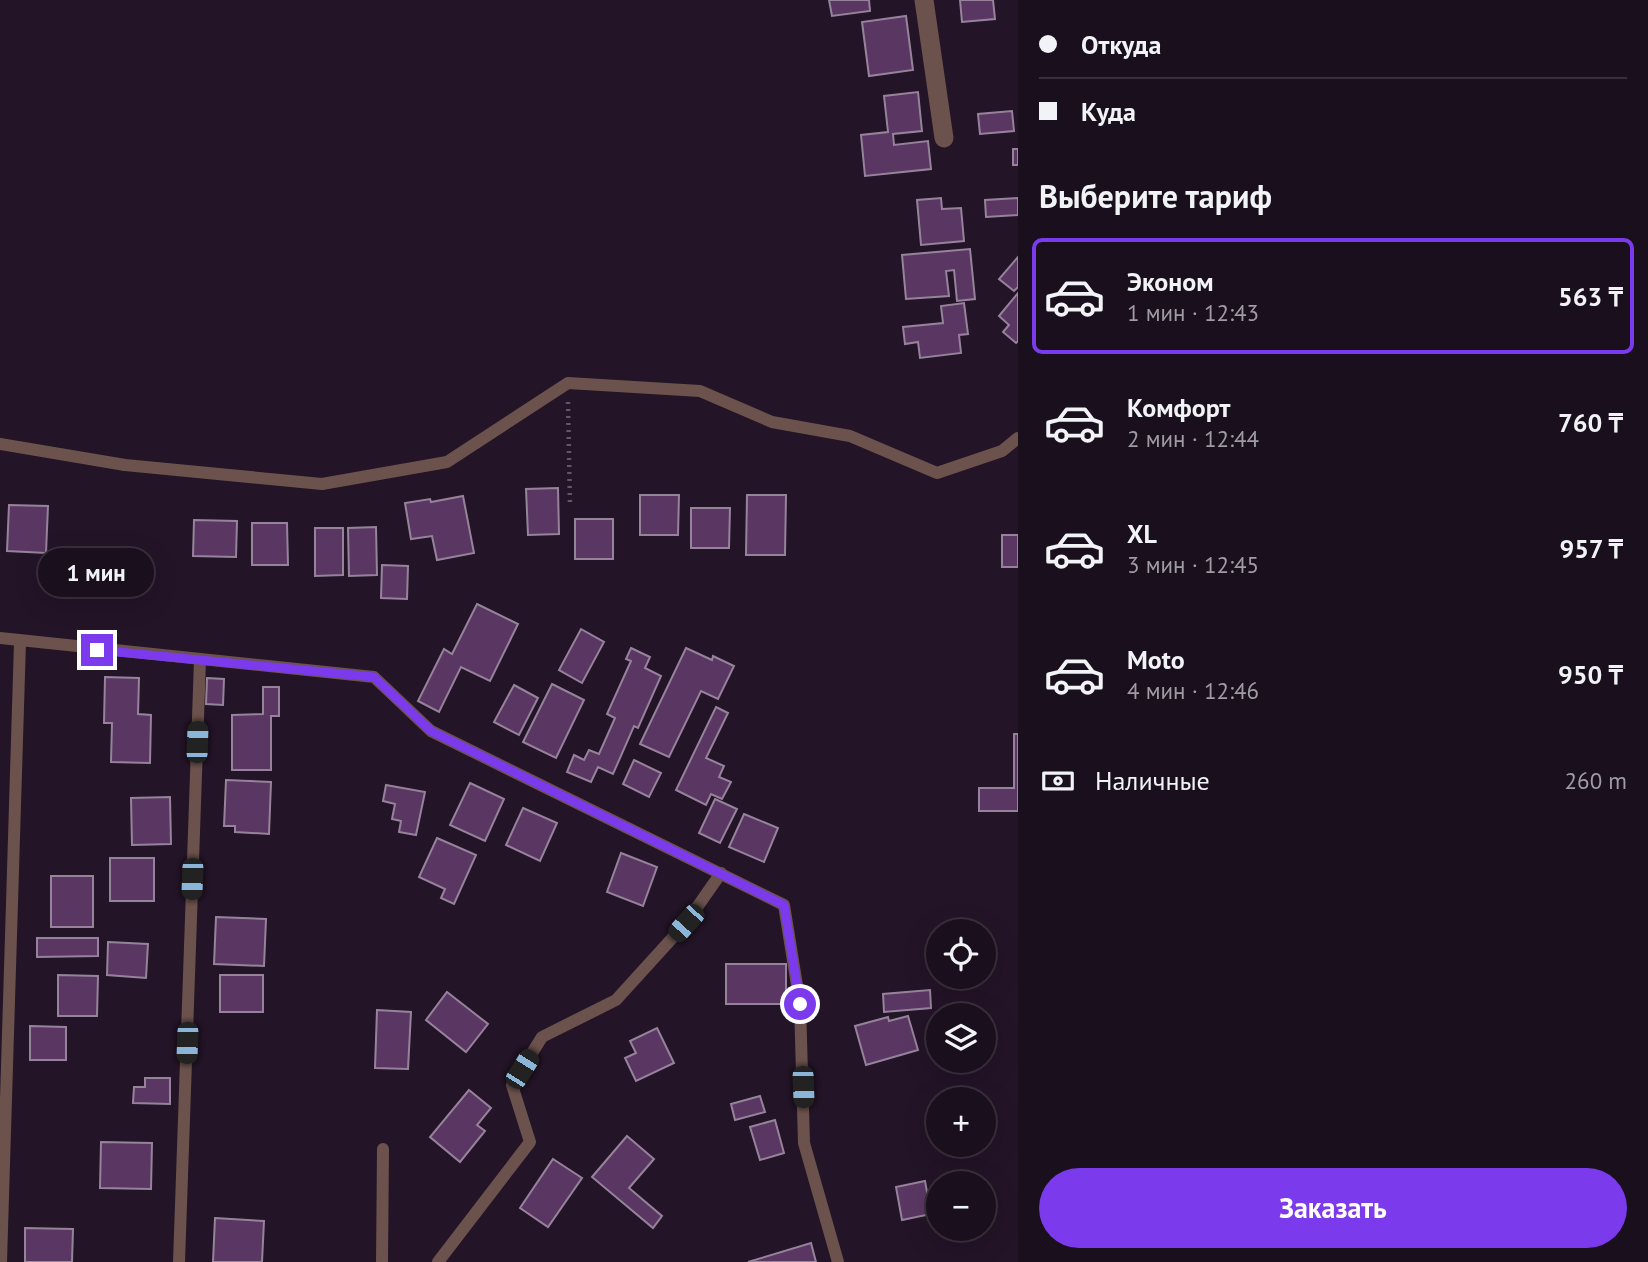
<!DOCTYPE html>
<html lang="ru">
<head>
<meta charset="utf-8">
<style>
	body { margin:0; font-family:"PT Sans",sans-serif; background:#231826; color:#f1f3f6; height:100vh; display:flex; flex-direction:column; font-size:26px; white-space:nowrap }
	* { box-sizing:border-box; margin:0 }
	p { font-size:23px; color:#9f9ca4 }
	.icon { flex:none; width:38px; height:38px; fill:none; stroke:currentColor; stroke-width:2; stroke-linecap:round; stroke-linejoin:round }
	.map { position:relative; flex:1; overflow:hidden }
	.panel { display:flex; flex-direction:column; background:#1a0f1d; width:630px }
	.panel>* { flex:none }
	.hud { display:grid; align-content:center; height:154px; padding:0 21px; background:#1a0f1d }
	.tools { position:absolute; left:926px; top:919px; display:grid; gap:14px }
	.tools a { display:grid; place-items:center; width:70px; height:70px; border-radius:50%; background:#1a0f1d; box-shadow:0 7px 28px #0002,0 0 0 2px #382f3b; font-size:35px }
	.end { position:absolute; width:32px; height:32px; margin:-16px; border:9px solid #7c3aed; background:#fff; box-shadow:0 0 0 4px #fff }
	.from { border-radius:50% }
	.bubble { position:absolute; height:49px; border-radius:24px; background:#1a0f1d; box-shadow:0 7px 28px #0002,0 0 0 2px #382f3b; font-size:23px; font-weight:800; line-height:49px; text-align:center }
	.car { position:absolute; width:21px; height:42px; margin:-21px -10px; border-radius:9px; box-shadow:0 0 5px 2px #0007; background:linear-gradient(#222 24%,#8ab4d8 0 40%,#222 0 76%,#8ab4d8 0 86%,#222 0) }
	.hud b { display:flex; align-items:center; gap:24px; height:66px; font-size:26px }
	.hud b+b { border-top:2px solid #382f3b }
	.hud i { width:18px; height:18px; background:#f1f3f6 }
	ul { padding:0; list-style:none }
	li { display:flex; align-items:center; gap:21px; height:116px; margin:0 14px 10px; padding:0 7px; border:4px solid transparent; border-radius:10px }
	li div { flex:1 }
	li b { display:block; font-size:26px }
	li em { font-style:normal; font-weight:800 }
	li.selected { border-color:#7c3aed }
	li>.icon { width:63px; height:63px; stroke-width:1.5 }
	h2 { padding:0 21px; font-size:32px; line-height:84px }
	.pay { display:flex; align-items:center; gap:18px; height:77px; padding:0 21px; font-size:26px }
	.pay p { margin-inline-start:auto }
	.primary-button { display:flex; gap:14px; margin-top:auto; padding:14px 21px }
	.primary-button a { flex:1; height:80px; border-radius:42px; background:#7c3aed; color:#fff; font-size:28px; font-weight:800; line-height:80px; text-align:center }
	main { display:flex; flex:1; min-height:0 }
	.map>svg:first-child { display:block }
	.building { fill:#593762; stroke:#96839b; stroke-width:2 }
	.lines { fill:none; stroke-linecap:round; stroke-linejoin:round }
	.path { stroke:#635667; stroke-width:4.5; stroke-dasharray:2 5; stroke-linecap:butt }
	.service { stroke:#6c524c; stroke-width:12 }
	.minor { stroke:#6c524c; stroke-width:19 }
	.route { stroke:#7c3aed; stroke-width:9 }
</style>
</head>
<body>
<main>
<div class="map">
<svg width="1018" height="1262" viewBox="0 0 1018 1262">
	<rect width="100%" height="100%" fill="#231427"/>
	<g class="building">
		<polygon points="829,0 869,0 870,11 832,16"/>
		<polygon points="960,0 993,0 995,19 962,22"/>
		<polygon points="906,16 913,70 869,76 862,22"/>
		<polygon points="918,92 922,131 893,134 894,145 928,141 931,169 865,176 861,135 888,132 884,96"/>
		<polygon points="1012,111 1014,131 980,134 978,114"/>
		<rect x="1013" y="149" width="5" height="16"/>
		<polygon points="941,198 942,209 961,208 964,241 921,245 917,200"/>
		<polygon points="1018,198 1018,215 986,217 985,200"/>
		<polygon points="970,249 975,299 957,301 954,270 946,271 949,296 906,299 902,255"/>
		<polygon points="1018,257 1018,287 1014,291 999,279"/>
		<polygon points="1018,293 1018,341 1016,343 1003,332 1009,325 999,316"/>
		<polygon points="964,303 968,334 959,335 961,353 920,358 918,342 905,344 903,327 943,323 941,306"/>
		<polygon points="558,488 559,534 528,535 526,489"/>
		<polygon points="640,495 679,495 678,535 640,535"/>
		<polygon points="747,495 786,495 785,555 746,555"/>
		<polygon points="463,496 474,553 437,560 432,536 411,539 405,503 430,499 431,502"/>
		<polygon points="9,505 48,506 46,553 7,551"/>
		<polygon points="691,508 730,508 729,548 691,548"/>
		<rect x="575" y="519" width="38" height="40"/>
		<polygon points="194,520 237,521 236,557 193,556"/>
		<polygon points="252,523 287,523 288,565 252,565"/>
		<polygon points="376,527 377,575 349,576 348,528"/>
		<polygon points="315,528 343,528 343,575 315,576"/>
		<rect x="1002" y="535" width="16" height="32"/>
		<polygon points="382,565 408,566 407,599 381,598"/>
		<polygon points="477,604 518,624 490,681 461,667 439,712 418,701 444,649 452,654"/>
		<polygon points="581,629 604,642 582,683 559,670"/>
		<polygon points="631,648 650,657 645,668 661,676 638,728 634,726 613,774 598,767 591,782 567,772 574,755 584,760 589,750 599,754 615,718 607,714 631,661 626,659"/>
		<polygon points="686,648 712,660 713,656 734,666 718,699 701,691 669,757 640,744"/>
		<polygon points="105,677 139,678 138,714 151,715 150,763 111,762 112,723 104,723"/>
		<polygon points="207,678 224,679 223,705 206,704"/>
		<polygon points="552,684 584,700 556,758 523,742"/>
		<polygon points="514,685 538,698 519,735 494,722"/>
		<polygon points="263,687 279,687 279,716 271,716 271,770 232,770 232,715 263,714"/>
		<polygon points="716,707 728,713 706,758 724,766 719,777 731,782 722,799 711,794 706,805 676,790"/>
		<polygon points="1014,734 1018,734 1018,811 979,811 979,788 1014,788"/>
		<polygon points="634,760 661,773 649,797 623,784"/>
		<polygon points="226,780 271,782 269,834 235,832 235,826 224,826"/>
		<polygon points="470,783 504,799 485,841 450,825"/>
		<polygon points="386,785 425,792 416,835 399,832 401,821 392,819 395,804 383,801"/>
		<polygon points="170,797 171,844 132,845 131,798"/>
		<polygon points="715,799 737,809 720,843 699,833"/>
		<polygon points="523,808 557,823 540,861 506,845"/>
		<polygon points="744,814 778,828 764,862 729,847"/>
		<polygon points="437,838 476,855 454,904 441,898 445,889 419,877"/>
		<polygon points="621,853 657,867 643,906 607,892"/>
		<rect x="110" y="858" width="44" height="43"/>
		<rect x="51" y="876" width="42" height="51"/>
		<polygon points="216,917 266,919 264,966 214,964"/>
		<polygon points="37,938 98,938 98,956 37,957"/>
		<polygon points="108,942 148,944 146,978 107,975"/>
		<rect x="726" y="964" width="60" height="40"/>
		<polygon points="58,975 98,976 97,1016 58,1016"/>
		<rect x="220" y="975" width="43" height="37"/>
		<polygon points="930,990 931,1008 884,1012 883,994"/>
		<polygon points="447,992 488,1024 466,1052 426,1020"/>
		<polygon points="377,1010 411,1012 408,1069 375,1068"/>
		<polygon points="908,1016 918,1050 866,1065 855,1026 888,1017 889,1021"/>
		<polygon points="30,1026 66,1027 66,1060 30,1060"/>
		<polygon points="657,1028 674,1063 636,1081 625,1058 636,1053 630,1041"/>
		<polygon points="145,1078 170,1078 170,1104 133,1103 134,1087 145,1087"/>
		<polygon points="469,1090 491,1108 477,1125 485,1131 460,1162 430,1137"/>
		<polygon points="760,1096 765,1112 735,1120 731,1104"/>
		<polygon points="775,1120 784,1153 760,1160 750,1127"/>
		<polygon points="627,1136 654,1159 629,1188 662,1216 653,1228 592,1177"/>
		<polygon points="101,1142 152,1143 151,1189 100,1188"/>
		<polygon points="553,1159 582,1178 548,1227 520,1208"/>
		<polygon points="925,1181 931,1214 902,1220 896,1187"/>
		<polygon points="215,1218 264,1221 262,1262 213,1262"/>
		<polygon points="25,1228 73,1229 72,1262 25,1262"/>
		<polygon points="811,1243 816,1262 748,1262"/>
	</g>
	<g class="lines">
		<polyline class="path" points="568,402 570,505"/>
		<g class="service">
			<polyline points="0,444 125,465 322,484 447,462 568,383 700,391 772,422 850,436 937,473 1002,451 1018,438"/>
			<polyline points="0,638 374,677 431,731 784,905 800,1004 804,1143 838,1262"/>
			<polyline points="1,1262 20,642"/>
			<polyline points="179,1262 200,660"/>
			<polyline points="382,1262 383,1149"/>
			<polyline points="438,1262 530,1142 512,1085 542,1037 616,1000 686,923 721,873"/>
		</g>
		<polyline class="minor" points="924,0 944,138"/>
	</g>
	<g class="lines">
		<polyline class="route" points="97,650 374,677 431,731 784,905 800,1004"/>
	</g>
</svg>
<div class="tools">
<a><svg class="icon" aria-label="locate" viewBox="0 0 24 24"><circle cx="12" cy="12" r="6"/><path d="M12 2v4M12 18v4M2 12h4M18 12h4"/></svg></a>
<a><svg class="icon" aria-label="layers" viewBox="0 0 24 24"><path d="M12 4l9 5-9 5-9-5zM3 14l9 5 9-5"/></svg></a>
<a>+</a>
<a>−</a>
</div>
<i class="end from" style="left:800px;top:1004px"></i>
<i class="end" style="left:97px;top:650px"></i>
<div class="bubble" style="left:38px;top:548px;width:116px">1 мин</div>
<i class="car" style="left:197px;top:742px;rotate:2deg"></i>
<i class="car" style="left:192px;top:879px;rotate:182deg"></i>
<i class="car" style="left:686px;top:923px;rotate:222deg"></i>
<i class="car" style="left:187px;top:1043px;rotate:182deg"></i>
<i class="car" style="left:522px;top:1069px;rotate:32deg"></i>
<i class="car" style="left:803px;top:1087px;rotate:178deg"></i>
</div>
<section class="panel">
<div class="hud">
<b><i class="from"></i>Откуда</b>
<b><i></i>Куда</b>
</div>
<h2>Выберите тариф</h2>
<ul>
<li class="selected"><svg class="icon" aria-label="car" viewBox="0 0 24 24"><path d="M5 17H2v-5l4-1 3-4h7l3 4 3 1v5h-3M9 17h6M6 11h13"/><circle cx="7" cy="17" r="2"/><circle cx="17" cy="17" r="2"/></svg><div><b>Эконом</b><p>1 мин · 12:43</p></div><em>563 ₸</em></li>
<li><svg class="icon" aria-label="car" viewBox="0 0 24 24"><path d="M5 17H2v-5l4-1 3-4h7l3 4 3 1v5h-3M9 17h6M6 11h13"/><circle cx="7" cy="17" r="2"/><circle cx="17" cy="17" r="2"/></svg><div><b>Комфорт</b><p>2 мин · 12:44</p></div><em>760 ₸</em></li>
<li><svg class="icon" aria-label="car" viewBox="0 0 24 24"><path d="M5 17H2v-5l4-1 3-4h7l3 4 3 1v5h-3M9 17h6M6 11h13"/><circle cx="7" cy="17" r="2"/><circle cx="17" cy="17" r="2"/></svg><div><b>XL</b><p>3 мин · 12:45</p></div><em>957 ₸</em></li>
<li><svg class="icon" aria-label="car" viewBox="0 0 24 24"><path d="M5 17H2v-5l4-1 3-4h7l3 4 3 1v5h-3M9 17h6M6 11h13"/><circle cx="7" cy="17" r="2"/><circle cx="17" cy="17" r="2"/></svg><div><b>Moto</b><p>4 мин · 12:46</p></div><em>950 ₸</em></li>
</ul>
<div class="pay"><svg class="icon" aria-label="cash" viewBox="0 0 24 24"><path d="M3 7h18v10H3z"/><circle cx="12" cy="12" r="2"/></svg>Наличные<p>260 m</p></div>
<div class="primary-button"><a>Заказать</a></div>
</section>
</main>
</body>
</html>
